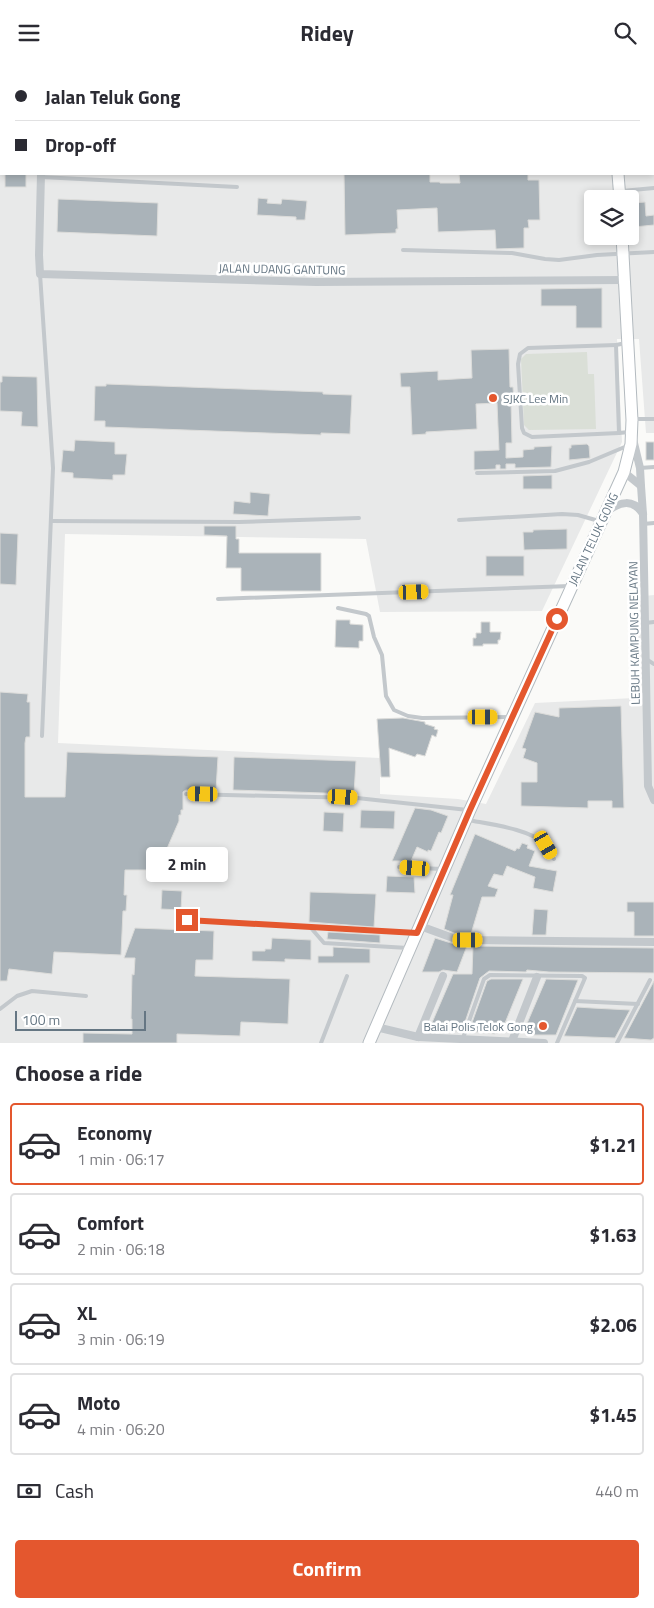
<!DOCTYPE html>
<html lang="en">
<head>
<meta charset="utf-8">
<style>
	body { margin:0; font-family:"Titillium Web",sans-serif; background:#f7f7f7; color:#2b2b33; height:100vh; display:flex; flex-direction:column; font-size:19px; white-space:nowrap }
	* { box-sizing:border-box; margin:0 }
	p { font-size:16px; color:#7c7c81 }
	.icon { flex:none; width:28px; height:28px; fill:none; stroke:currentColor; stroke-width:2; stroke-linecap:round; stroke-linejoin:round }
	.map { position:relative; height:978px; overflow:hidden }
	.drawer { display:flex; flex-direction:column; background:#fff; flex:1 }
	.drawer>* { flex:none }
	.guide { position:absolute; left:0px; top:0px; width:655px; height:110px; box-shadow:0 2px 8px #0003; display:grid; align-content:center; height:110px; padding:0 15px; background:#fff }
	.fabs { position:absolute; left:584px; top:125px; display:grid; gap:10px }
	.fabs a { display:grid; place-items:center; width:55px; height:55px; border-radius:5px; background:#fff; box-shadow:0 2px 8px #0003; font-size:25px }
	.scale { position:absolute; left:15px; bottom:12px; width:131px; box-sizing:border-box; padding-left:5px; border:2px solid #657683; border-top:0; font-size:14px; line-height:18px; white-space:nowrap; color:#657683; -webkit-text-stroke:4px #fff; paint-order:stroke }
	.end { position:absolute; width:22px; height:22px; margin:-11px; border:6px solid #e4572e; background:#fff; box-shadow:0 0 0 2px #fff }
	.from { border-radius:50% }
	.bubble { position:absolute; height:35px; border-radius:5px; background:#fff; box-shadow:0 2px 8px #0003; font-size:16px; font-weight:700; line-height:35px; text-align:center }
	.car { position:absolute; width:15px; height:30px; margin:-15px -8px; border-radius:6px; box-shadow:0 0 4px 1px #0007; background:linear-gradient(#f5c518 24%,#345 0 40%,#f5c518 0 76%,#345 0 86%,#f5c518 0) }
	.guide b { display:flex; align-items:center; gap:18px; height:48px; font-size:19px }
	.guide b+b { border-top:1px solid #e1e1e2 }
	.guide i { width:12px; height:12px; background:#2b2b33 }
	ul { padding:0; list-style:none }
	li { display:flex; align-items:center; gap:15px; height:82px; margin:0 10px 8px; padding:0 5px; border:2px solid #e1e1e2; border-radius:5px }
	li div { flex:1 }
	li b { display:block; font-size:19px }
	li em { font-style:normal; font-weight:700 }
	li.current { border-color:#e4572e }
	li>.icon { width:45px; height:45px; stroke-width:1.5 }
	h2 { padding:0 15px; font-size:22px; line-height:60px }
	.pay { display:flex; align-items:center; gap:12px; height:55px; padding:0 15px; font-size:19px }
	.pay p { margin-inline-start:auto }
	.cta { display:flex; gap:10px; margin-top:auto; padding:10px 15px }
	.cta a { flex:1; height:58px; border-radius:5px; background:#e4572e; color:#fff; font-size:20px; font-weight:700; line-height:58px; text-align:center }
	header { display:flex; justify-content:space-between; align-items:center; height:65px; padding:0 15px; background:#fff; font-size:22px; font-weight:700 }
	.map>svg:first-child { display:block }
	.built { fill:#e8e9e9; fill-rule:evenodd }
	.green { fill:#dadfd7 }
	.building { fill:#aab3b9; stroke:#dcdcda }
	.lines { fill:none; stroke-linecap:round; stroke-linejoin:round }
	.secondary-casing { stroke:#b3babf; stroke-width:13 }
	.lane { stroke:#c3c8cc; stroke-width:4 }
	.street { stroke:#c3c8cc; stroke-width:8 }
	.secondary { stroke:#fff; stroke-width:11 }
	.route { stroke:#e4572e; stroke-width:6 }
	.poi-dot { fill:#e4572e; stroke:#fff; stroke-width:2 }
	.labels { text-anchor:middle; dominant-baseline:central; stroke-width:5; stroke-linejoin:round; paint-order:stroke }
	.street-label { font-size:12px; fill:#657683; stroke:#fff }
	.poi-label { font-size:12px; fill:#657683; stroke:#fff; text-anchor:start }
</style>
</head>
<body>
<header><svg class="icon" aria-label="menu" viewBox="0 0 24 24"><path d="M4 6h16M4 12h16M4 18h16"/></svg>Ridey<svg class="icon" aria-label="search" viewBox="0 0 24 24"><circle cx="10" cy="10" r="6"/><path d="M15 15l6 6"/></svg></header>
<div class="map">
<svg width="654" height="978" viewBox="0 0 654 978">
	<rect width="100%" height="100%" fill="#fafaf8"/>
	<path class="built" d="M0,0L342,1H1V109H654V1H629L654,0V368H646L639,274H617L622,377L542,546L380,547L366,474L65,469L58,678L380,693V729L458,734L486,739L535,638L634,633V532L654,530V978H0ZM592,134H630V171H592Z"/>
	<polygon class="green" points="587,287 588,309 594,309 596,364 529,365 524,360 521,294 526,289"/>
	<g class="building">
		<rect x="5" y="109" width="21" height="13"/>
		<polygon points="344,109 430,109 430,117 440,117 440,118 460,118 459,109 528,109 528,115 539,115 540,155 528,155 529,163 524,163 524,183 496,184 495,165 438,167 437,143 397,145 398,164 396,164 396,168 345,170"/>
		<polygon points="258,133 268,134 267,138 281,139 282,134 307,136 305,155 296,155 296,152 257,150"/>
		<polygon points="58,134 158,138 157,171 57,167"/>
		<polygon points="645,137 646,151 654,150 654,160 634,162 634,138"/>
		<polygon points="602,223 602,263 576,263 576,241 541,241 541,224"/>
		<polygon points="509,284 510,322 513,322 514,337 511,337 512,378 506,378 506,393 523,392 523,385 534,384 534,382 552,381 551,402 515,403 515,399 506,399 506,404 500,404 500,400 496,400 496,404 474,405 474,386 499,385 497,338 476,339 477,364 426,367 426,369 412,370 410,322 401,322 400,308 438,306 438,315 472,313 471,285"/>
		<polygon points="2,311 37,312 38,362 21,361 22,347 0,346 0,317 2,317"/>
		<polygon points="106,319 323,327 323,329 352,330 350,369 321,368 321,370 105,362 105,356 94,356 95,321 106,321"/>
		<polygon points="75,375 115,377 115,389 127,389 125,410 113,410 113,415 73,413 73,408 61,407 63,385 74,386"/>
		<rect x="646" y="377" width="8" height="18"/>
		<polygon points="587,379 589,381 590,393 569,395 569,383 571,383 571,380"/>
		<polygon points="552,410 552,424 523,424 523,411"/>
		<polygon points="250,427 270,429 268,451 233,449 234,436 250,438"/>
		<polygon points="204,461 236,461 236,474 239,474 239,488 321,488 321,526 241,526 241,503 226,503 227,471 204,470"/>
		<polygon points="567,464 567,484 524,485 523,467 533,467 533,465"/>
		<polygon points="0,468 18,469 16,520 0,519"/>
		<rect x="486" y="491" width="38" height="20"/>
		<polygon points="336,555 350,555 350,559 363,560 363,576 359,576 359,583 335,582"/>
		<polygon points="481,557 490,557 490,567 501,567 500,575 498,575 498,579 483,579 483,581 473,581 473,573 476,573 476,568 481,568"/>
		<polygon points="0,627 28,629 27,637 30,637 30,672 26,672 25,678 25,732 65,732 67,687 218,692 216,726 186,725 183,727 183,745 181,745 181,750 179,750 179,756 162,795 148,795 148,805 125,805 124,830 127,830 126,846 123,846 121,890 54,887 52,909 9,904 7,916 0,916"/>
		<polygon points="621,641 624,743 612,743 612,736 588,736 588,743 521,741 521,717 537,717 537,698 523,693 526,684 522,683 535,647 559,652 559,643"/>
		<polygon points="403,653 425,657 425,659 435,662 434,664 438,665 436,672 432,670 425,691 417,689 415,692 389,683 390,712 381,712 377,654"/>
		<polygon points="234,692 356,696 354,729 233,725"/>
		<polygon points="415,743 431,745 448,751 441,768 439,767 431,786 428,785 428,787 417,782 411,796 392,796"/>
		<polygon points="361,745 395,746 394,764 360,763"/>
		<polygon points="324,747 344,748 343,767 323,766"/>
		<polygon points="475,769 515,786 517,783 519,784 522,778 528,780 527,783 535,786 529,801 557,806 553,827 533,823 535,812 507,801 503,811 494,809 488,821 498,824 495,832 482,832 471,869 454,868 444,864 453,830 450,830"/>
		<polygon points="387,811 414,812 415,828 386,827"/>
		<polygon points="162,825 182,826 181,845 161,844"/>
		<polygon points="310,827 376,829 374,862 309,857"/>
		<polygon points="627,837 654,837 654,871 634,871 634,847 627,847"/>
		<polygon points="534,844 548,845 546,870 532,870"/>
		<polygon points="135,863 214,866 213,895 196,895 195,911 290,914 288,959 241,957 240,971 177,969 177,978 83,978 83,968 132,969 132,954 131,954 132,909 134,910 135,893 124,893"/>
		<polygon points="328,867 380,870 380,878 327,874"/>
		<polygon points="272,873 311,875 311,895 285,894 285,897 252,896 252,886 265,886 265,884 271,884"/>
		<polygon points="435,873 451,878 467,881 457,907 443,905 439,907 422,907"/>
		<polygon points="473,881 654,883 654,908 549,907 527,905 526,907 489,906 480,913 462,966 435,966 431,960 453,909 472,909"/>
		<polygon points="333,882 370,884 370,898 318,898 318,891 333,891"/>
		<polygon points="491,914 523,914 503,963 495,969 469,966 487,916"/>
		<polygon points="546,914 578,915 556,970 529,970 525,963"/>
		<polygon points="654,916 654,973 651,975 624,973"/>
		<polygon points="577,942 592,943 630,945 615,973 564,971"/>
	</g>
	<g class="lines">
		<g class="secondary-casing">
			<g id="secondary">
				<polyline points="609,0 610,1"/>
				<polyline points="618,109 620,134"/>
				<polyline points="369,978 470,745 624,407 631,379 632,355 622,171"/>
			</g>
		</g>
		<g class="lane">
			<polyline points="41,112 237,122"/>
			<polyline points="622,126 654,123"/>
			<polyline points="403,185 512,188 545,194 559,195 597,190 654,187"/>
			<polyline points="40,209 53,403 42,671"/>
			<polyline points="626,278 616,280 619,368 629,367"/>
			<polyline points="616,280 528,283 520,289 518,299 522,363 524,368 532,372 619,368"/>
			<polyline points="634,354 654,354"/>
			<polyline points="640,403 654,402"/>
			<polyline points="477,408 555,406 589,397 627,381"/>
			<polyline points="459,455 562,449 578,450 599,456"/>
			<polyline points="51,456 239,457 359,453"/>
			<polyline points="643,459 654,458"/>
			<polyline points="218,534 570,521"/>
			<polyline points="338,543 366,549 369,551 374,572 382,590 386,631 394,645 408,651 422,653 510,652"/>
			<polyline points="645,558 654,557"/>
			<polyline points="646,594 654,599"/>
			<polyline points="186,729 357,733 468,745"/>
			<path d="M468,755C488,759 532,764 546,780C549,784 551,790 554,794"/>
			<polyline points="399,802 442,804"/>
			<polyline points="187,855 415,868"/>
			<polyline points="311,863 324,878 408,883"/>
			<polyline points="575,936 638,939"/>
			<polyline points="0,944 17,931 32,926 86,931"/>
			<polyline points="463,973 484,914 490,910 582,911 585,913 557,978"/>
			<polyline points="321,978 347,911"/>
			<polyline points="617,978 650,915"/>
		</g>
		<g class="street">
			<polyline points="42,1 42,0"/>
			<polyline points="41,109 39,190 40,209 316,217 623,215"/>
			<polyline points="633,374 640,403 641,421"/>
			<polyline points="624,407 641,421 643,449 648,721 654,735"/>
			<path d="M607,446C620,437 633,433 643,449"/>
			<polyline points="420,861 453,873 468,875 654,877"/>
			<polyline points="376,962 418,972 544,978"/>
			<polyline points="418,972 443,911"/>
			<polyline points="512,976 537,912"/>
		</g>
		<use href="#secondary" class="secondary"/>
	</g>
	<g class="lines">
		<polyline class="route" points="187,855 417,868 470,745 557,554"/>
	</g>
	<g class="poi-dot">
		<circle cx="493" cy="333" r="5"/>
		<circle cx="543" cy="961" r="5"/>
	</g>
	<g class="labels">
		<g class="street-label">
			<text transform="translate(282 204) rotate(1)">JALAN UDANG GANTUNG</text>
			<text transform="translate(593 474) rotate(-65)">JALAN TELUK GONG</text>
			<text transform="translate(634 568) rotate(-91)">LEBUH KAMPUNG NELAYAN</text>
		</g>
		<g class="poi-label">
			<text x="503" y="333">SJKC Lee Min</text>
			<text x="533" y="961" text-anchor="end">Balai Polis Telok Gong</text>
		</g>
	</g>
</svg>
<div class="fabs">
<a><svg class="icon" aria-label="layers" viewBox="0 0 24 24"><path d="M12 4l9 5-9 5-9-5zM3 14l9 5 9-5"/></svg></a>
</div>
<div class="scale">100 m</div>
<i class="end from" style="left:557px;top:554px"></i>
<i class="end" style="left:187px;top:855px"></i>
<div class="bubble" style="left:146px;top:782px;width:82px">2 min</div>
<i class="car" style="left:414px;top:527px;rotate:88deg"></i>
<i class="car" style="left:483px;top:652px;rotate:90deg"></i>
<i class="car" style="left:203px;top:729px;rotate:271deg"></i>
<i class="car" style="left:343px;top:732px;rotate:93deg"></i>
<i class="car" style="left:546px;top:780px;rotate:150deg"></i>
<i class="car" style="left:415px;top:803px;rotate:274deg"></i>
<i class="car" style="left:468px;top:875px;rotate:90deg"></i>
<div class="guide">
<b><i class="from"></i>Jalan Teluk Gong</b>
<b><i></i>Drop-off</b>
</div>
</div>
<section class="drawer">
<h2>Choose a ride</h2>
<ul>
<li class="current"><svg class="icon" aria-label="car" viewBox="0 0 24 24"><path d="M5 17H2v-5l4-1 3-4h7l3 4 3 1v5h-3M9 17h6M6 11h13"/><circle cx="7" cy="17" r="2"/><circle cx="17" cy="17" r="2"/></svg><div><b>Economy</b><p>1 min · 06:17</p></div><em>$1.21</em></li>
<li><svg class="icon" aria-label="car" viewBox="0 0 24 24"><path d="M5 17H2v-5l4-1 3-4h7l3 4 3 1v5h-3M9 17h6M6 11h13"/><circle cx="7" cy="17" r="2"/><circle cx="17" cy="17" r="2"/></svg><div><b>Comfort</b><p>2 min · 06:18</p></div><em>$1.63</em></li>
<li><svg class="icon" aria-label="car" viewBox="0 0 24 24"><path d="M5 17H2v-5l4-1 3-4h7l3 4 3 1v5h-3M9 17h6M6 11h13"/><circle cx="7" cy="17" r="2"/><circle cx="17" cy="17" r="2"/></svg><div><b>XL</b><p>3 min · 06:19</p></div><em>$2.06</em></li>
<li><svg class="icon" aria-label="car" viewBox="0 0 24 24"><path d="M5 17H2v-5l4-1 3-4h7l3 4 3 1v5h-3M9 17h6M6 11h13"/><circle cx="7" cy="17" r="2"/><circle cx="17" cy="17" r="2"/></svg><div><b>Moto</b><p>4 min · 06:20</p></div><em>$1.45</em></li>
</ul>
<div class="pay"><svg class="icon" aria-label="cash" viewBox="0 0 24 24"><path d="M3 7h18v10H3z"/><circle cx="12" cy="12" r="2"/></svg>Cash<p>440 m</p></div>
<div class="cta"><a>Confirm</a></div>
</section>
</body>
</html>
